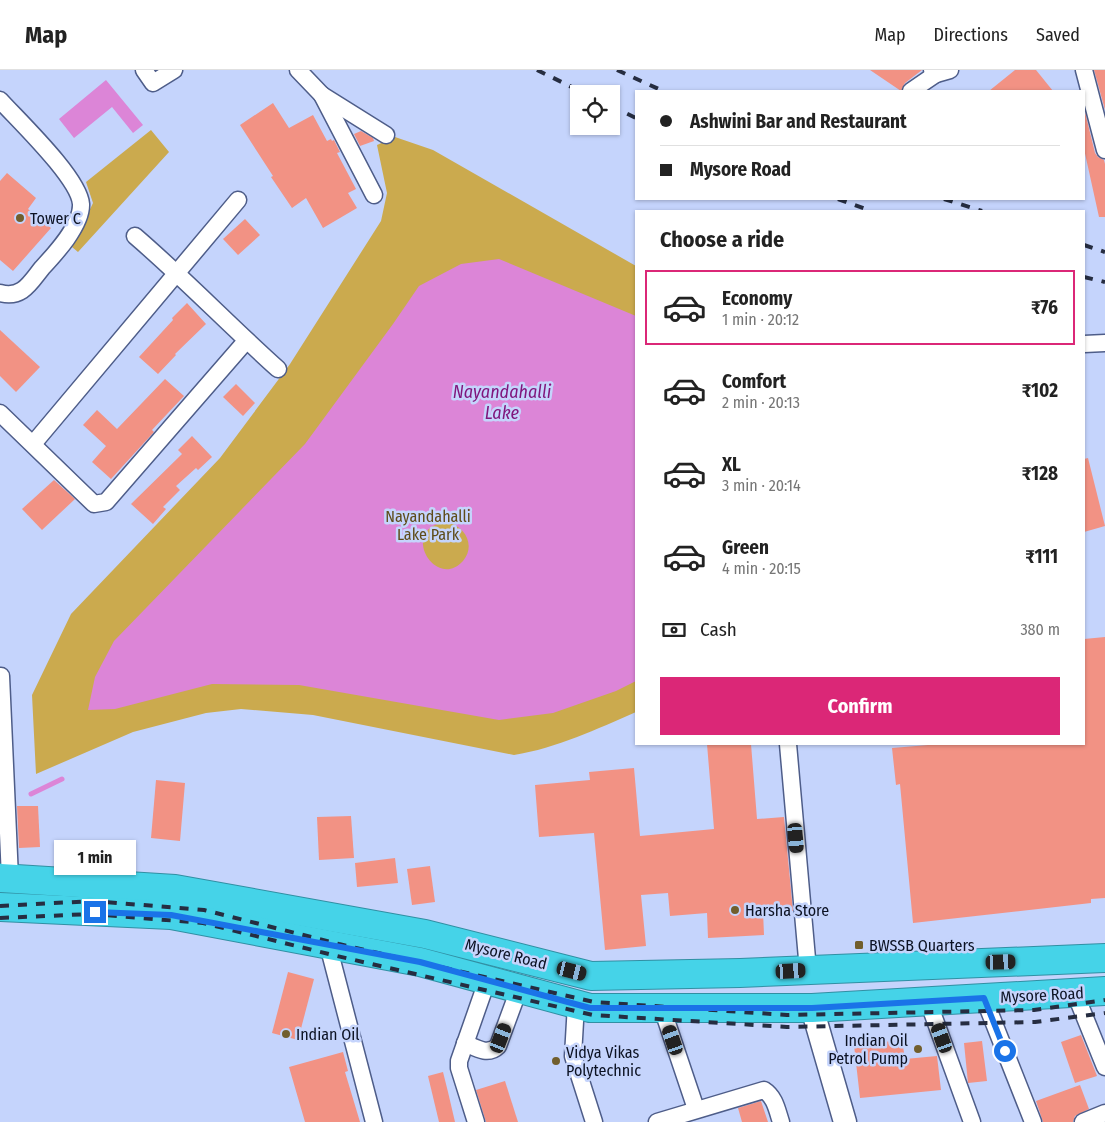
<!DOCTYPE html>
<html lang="en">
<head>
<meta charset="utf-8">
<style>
	body { margin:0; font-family:"Fira Sans Condensed",sans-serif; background:#f2f2f2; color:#222; height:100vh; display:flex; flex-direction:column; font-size:19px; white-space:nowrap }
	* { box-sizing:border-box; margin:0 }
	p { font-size:16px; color:#767676 }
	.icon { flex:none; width:28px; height:28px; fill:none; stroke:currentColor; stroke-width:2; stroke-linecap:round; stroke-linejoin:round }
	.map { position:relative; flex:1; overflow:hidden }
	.side { position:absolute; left:635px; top:140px; width:450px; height:535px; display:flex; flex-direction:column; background:#fff; border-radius:0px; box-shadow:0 1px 4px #0004 }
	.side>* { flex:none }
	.top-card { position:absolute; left:635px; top:20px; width:450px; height:110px; border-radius:0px; box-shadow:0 1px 4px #0004; display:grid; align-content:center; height:110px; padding:0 25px; background:#fff }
	.fabs { position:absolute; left:570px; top:15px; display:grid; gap:10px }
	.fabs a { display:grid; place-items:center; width:50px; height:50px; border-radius:0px; background:#fff; box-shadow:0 1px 4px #0004; font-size:25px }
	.end { position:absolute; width:22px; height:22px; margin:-11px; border:6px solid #1a73e8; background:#fff; box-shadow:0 0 0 2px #fff }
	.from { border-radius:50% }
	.bubble { position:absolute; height:35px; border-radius:0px; background:#fff; box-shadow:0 1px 4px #0004; font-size:16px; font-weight:700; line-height:35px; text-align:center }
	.car { position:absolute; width:15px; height:30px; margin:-15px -8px; border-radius:6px; box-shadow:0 0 4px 1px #0007; background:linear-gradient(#222 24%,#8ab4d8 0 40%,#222 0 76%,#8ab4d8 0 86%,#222 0) }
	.top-card b { display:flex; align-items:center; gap:18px; height:48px; font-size:19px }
	.top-card b+b { border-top:1px solid #e0e0e0 }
	.top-card i { width:12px; height:12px; background:#222 }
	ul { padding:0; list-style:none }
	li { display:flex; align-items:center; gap:15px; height:75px; margin:0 10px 8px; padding:0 15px; border:2px solid transparent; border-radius:0px }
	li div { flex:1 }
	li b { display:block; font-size:19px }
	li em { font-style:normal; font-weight:700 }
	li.current { border-color:#db2777 }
	li>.icon { width:45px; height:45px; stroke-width:1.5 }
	h2 { padding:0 25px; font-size:22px; line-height:60px }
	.pay { display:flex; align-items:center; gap:12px; height:55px; padding:0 25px; font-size:19px }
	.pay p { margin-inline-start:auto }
	.cta { display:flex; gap:10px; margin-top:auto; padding:10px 25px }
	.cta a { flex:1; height:58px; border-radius:0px; background:#db2777; color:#fff; font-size:20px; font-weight:700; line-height:58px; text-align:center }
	header { display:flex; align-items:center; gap:30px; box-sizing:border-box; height:70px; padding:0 25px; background:#fff; border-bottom:1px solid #e0e0e0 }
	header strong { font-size:24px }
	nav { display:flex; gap:28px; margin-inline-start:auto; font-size:18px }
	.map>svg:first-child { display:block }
	.green { fill:#cbaa4e }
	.water { fill:#dc85d7; fill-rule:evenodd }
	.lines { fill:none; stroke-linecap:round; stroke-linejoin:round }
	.stream { stroke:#dc85d7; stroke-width:5 }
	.building { fill:#f29284 }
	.street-casing { stroke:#4e5d89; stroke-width:19 }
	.secondary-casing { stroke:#4e5d89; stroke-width:25 }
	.highway-casing { stroke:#318fa3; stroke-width:30 }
	.street { stroke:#fff; stroke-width:16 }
	.secondary { stroke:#fff; stroke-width:22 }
	.highway { stroke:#45d3e8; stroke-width:28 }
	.rail { stroke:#262d41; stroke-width:4; stroke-dasharray:9 9; stroke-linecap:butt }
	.route { stroke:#1a73e8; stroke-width:6 }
	.poi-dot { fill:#715e2d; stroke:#c5d4fc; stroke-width:2 }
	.labels { text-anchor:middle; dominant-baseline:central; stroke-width:5; stroke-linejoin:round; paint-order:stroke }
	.poi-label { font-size:16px; fill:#0c1223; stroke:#c5d4fc; text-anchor:start }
	.park-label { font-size:16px; fill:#5e4c1a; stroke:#c5d4fc }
	.street-label { font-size:16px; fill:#0c1223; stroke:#c5d4fc }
	.water-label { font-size:18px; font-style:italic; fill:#80167d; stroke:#c5d4fc }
</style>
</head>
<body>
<header>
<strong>Map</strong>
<nav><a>Map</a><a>Directions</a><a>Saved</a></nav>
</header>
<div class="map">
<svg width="1105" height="1052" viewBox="0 0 1105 1052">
	<rect width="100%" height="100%" fill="#c5d4fc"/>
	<g class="green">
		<polygon points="151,60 169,82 78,182 72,177 93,133 86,112"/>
		<path d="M395,67L433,80L636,196V642C597,659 557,678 514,685L313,645L241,639L206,643L133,662L36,704L32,625L71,544L220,388L290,294L381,151L387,123L377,75Z"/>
	</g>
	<g class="water">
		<polygon points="106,10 143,55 133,63 112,37 74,68 59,49"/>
		<path d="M499,189L636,246V611L616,621L553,643L499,650L299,615L212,614L115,639L88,640L95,607L114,571L305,374L393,254L419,216L461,194ZM448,452C465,457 476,475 463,491C435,522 397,456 448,452Z"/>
	</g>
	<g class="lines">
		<polyline class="stream" points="31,724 62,709"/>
	</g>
	<g class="building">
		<polygon points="870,0 922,0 905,13 901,21"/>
		<polygon points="1015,0 1036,0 1053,21 989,21"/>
		<polygon points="1094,0 1105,0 1105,40"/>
		<polygon points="273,33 289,58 313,45 327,71 331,69 332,71 334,70 340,82 337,83 356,119 348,123 357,138 323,158 306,128 292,138 271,107 273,106 240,55"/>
		<polygon points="1084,38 1095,83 1098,87 1104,90 1105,94 1105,147 1099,147 1084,79"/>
		<polygon points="361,61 373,68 374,71 360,76 354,64"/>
		<polygon points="7,103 36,128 28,139 51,158 13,201 0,190 0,111"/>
		<polygon points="245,149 260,165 238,185 223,169"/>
		<polygon points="187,233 206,254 175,284 176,285 158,304 139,287 173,250 172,248"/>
		<polygon points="0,260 40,297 16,322 0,306"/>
		<polygon points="165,309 184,326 152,360 154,362 111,409 92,392 106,376 83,355 97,340 117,359"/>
		<polygon points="236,314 255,333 243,346 223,327"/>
		<polygon points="192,366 212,387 198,400 196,398 176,416 180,420 163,437 166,439 153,454 131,434 182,384 178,380"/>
		<polygon points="1088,388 1105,456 1084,462 1084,389"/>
		<polygon points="54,410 75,429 42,460 22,439"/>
		<polygon points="1105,567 1105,828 1091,829 1091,833 913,853 900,714 896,715 892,678 940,674 1084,674 1084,569"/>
		<polygon points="707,674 751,674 757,749 784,747 793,841 763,841 764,865 708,868 707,843 670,846 668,823 641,825 646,876 605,880 594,763 539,767 535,715 590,710 589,702 634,698 640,766 714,759"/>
		<polygon points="156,710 185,713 180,771 151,768"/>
		<polygon points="17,736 38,736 40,777 19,778"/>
		<polygon points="351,746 354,788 319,790 317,747"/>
		<polygon points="395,788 398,813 357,817 355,793"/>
		<polygon points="430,796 435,832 412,835 407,799"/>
		<polygon points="288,902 314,909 298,970 272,963"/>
		<polygon points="1081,965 1097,1006 1075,1013 1061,972"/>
		<polygon points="902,970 905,989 937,986 941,1020 860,1028 854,975"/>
		<polygon points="982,971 987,1011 968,1013 964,973"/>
		<polygon points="343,982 348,1001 345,1002 360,1052 305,1052 289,997"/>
		<polygon points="443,1002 448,1022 455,1052 439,1052 428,1006"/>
		<polygon points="505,1011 518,1052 486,1052 476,1020"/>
		<polygon points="1080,1015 1089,1039 1075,1046 1073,1052 1043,1052 1036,1031"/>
		<polygon points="761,1031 768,1052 742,1052 738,1038"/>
	</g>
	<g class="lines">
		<g class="street-casing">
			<g id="street">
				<polyline points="144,0 153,13 174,0"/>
				<polyline points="298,0 322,25 386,65"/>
				<polyline points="932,0 936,4 950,0"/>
				<polyline points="1084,0 1105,80"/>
				<polyline points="911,21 936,4"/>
				<polyline points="322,25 374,125"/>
				<path d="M0,30C19,51 79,108 81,134C82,155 55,184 42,198C30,213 22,229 0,223"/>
				<path d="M135,166C185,209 230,256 278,299"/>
				<polyline points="1084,274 1105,273"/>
				<polyline points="0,343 94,434 106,432 246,271"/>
				<polyline points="33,374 238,130"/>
				<polyline points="1,606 10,808"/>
				<polyline points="788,674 808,900"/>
				<polyline points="328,875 374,1052"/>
				<polyline points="1075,923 1105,997"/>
				<polyline points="984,928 1033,1052"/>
				<polyline points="928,931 972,1052"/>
				<polyline points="576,934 573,986 594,1052"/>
				<polyline points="662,938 696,1039"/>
				<path d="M465,973C476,978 488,986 498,976L519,919"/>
				<polyline points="476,1052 459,998 459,991 487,911"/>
				<path d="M657,1052L764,1020C775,1027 777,1040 781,1052"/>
				<polyline points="1083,1052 1105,1043"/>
			</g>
		</g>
		<g class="secondary-casing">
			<polyline id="secondary" points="812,938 845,1052"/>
		</g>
		<g class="highway-casing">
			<g id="highway">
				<polyline points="0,808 175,819 425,864 591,906 740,903 1105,888"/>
				<polyline points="0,837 171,845 420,892 590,938 812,938 1105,921"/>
			</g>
		</g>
		<use href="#street" class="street"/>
		<use href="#secondary" class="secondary"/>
		<use href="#highway" class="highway"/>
		<g class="rail">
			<polyline points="537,0 586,24"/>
			<polyline points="617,0 663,21"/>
			<polyline points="611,36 636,48"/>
			<polyline points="838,129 871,141"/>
			<polyline points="944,129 982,141"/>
			<polyline points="1084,175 1105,182"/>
			<polyline points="1084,207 1105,212"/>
			<polyline points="0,836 93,831 204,840 339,874 594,932 787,945 1034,940 1105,930"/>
			<polyline points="0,848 92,844 203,853 337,886 593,945 787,957 1035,952 1105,943"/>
		</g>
	</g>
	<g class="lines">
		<polyline class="route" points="95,842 171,845 420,892 590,938 812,938 984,928 1005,981"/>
	</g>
	<g class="poi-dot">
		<circle cx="20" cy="148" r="5"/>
		<circle cx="735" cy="840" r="5"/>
		<rect x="854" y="870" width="10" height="10" rx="2.5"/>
		<circle cx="286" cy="964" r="5"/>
		<circle cx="918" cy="979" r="5"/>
		<circle cx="556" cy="991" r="5"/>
	</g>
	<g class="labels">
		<g class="poi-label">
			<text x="30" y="148">Tower C</text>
			<text x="745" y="840">Harsha Store</text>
			<text x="869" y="875">BWSSB Quarters</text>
			<text x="296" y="964">Indian Oil</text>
			<text x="908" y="970" text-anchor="end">Indian Oil<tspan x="908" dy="18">Petrol Pump</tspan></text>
			<text x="566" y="982">Vidya Vikas<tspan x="566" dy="18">Polytechnic</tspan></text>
		</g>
		<g class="park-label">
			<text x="428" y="446">Nayandahalli<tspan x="428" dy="18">Lake Park</tspan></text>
		</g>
		<g class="street-label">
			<text transform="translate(506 884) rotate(14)">Mysore Road</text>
			<text transform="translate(1042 925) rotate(-3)">Mysore Road</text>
		</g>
		<g class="water-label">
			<text x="502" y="322">Nayandahalli<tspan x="502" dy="21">Lake</tspan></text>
		</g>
	</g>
</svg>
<div class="fabs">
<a><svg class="icon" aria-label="locate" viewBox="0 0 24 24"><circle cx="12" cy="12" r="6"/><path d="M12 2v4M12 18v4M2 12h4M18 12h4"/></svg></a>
</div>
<i class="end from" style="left:1005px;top:981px"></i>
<i class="end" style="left:95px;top:842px"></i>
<div class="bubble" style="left:54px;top:770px;width:82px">1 min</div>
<i class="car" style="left:796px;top:768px;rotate:175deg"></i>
<i class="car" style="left:1001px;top:892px;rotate:88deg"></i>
<i class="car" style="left:572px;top:901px;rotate:104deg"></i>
<i class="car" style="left:791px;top:901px;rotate:87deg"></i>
<i class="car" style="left:501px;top:968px;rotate:21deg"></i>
<i class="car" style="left:942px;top:968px;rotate:340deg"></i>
<i class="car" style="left:673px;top:970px;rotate:341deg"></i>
<div class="top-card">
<b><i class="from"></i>Ashwini Bar and Restaurant</b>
<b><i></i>Mysore Road</b>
</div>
<section class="side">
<h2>Choose a ride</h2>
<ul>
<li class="current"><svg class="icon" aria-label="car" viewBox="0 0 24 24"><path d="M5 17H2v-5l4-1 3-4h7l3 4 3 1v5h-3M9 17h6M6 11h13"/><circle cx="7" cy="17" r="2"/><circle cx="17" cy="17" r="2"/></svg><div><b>Economy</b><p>1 min · 20:12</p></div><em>₹76</em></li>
<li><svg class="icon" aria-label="car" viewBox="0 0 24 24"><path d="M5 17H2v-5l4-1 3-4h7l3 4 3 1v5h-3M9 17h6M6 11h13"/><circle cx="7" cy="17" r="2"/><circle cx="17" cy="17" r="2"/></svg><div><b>Comfort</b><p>2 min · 20:13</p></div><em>₹102</em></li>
<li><svg class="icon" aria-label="car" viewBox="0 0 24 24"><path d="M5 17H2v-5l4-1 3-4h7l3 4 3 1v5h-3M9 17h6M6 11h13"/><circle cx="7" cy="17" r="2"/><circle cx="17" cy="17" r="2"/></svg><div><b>XL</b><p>3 min · 20:14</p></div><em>₹128</em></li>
<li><svg class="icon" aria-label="car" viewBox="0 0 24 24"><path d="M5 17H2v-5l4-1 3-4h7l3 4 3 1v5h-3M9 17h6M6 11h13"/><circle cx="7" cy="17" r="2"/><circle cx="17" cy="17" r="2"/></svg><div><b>Green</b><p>4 min · 20:15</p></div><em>₹111</em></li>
</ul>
<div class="pay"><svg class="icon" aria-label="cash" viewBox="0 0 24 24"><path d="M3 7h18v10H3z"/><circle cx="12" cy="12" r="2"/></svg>Cash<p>380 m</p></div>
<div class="cta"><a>Confirm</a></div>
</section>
</div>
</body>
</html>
